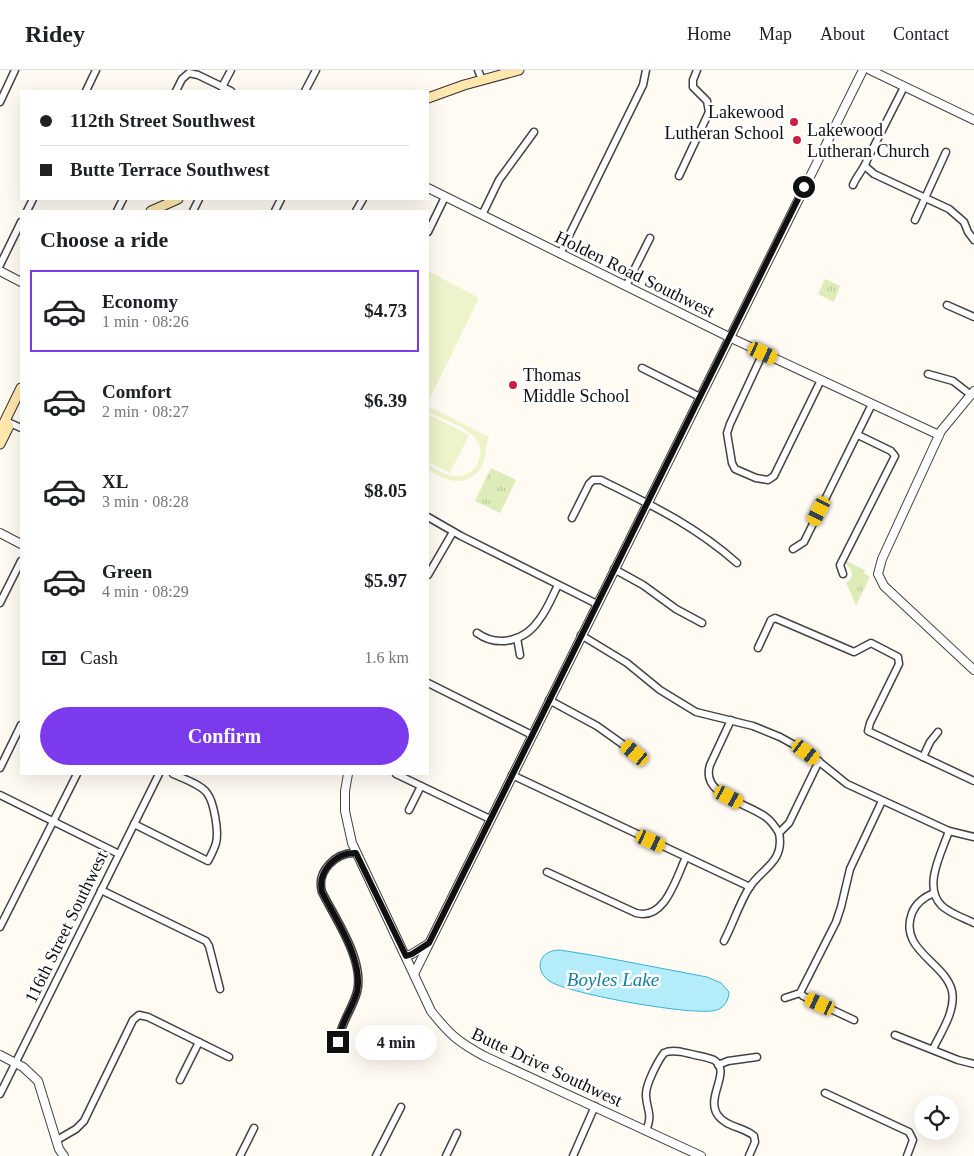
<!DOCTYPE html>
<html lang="en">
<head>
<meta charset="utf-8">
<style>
	body { margin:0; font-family:Georgia,serif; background:#f2f2f2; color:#202124; height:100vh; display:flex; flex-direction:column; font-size:19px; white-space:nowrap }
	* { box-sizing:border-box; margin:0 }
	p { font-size:16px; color:#757577 }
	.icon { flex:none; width:28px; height:28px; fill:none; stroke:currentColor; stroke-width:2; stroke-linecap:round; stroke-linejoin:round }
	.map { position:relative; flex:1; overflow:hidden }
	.side { position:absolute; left:20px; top:140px; width:409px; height:565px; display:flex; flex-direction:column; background:#fff; border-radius:0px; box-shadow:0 5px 20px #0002 }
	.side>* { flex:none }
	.top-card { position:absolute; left:20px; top:20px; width:409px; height:110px; border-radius:0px; box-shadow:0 5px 20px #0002; display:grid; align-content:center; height:110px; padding:0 20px; background:#fff }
	.fabs { position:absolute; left:914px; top:1025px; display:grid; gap:10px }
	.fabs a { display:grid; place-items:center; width:45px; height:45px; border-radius:50%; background:#fff; box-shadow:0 5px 20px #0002; font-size:25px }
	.end { position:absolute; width:22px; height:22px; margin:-11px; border:6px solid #101010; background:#fff; box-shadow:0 0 0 2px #fff }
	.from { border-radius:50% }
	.bubble { position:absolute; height:35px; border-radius:18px; background:#fff; box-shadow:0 5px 20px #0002; font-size:16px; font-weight:700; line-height:35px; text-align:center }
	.car { position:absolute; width:15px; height:30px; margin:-15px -8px; border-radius:6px; box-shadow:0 0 4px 1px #0007; background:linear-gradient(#f5c518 24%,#345 0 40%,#f5c518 0 76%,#345 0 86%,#f5c518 0) }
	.top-card b { display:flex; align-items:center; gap:18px; height:48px; font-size:19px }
	.top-card b+b { border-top:1px solid #e0e0e0 }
	.top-card i { width:12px; height:12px; background:#202124 }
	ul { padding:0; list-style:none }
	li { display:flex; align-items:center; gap:15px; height:82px; margin:0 10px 8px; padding:0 10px; border:2px solid transparent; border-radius:0px }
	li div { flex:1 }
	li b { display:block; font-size:19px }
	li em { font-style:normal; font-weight:700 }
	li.on { border-color:#7c3aed }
	li>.icon { width:45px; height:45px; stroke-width:1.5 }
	h2 { padding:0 20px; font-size:22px; line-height:60px }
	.pay { display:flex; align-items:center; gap:12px; height:55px; padding:0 20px; font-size:19px }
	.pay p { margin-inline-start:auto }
	.cta { display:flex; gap:10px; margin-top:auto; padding:10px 20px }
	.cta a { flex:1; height:58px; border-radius:30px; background:#7c3aed; color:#fff; font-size:20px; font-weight:700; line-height:58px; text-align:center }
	header { display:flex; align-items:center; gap:30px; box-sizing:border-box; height:70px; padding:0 25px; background:#fff; border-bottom:1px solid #e0e0e0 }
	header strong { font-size:24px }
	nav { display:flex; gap:28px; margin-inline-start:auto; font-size:18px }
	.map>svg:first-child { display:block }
	.grass { fill:url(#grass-tufts) }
	.pitch { fill:#edf3cb }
	.water { fill:#b4ecf9; stroke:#37b3d4 }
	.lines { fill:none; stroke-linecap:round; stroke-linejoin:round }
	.minor-casing { stroke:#434343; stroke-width:9 }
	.tertiary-casing { stroke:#434343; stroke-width:10 }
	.secondary-casing { stroke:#323232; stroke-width:11 }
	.minor { stroke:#fff; stroke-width:6 }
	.tertiary { stroke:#fff; stroke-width:8 }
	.secondary { stroke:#ffe7ad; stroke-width:9 }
	.route { stroke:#101010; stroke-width:6 }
	.poi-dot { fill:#c82047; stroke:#fff; stroke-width:2 }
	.labels { text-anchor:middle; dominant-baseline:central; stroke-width:5; stroke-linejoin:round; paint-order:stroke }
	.poi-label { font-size:18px; fill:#101010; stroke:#fff; text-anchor:start }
	.street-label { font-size:18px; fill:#101010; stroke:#fff }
	.water-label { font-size:19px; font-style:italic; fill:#117da1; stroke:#fff }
</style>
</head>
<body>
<header>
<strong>Ridey</strong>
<nav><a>Home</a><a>Map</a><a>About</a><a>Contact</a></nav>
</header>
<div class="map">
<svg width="974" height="1086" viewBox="0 0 974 1086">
	<defs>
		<pattern id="grass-tufts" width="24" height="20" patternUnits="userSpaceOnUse" patternTransform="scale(1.25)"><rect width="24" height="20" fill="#ddecb9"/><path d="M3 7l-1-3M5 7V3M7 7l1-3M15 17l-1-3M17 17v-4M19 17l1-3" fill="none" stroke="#bdc99e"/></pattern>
	</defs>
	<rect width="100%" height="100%" fill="#fffaf2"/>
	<g class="grass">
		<polygon points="825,209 840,216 834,232 818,224"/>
		<polygon points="491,398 516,410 500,443 475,431"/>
		<path d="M846,491L865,500L864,503L870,507L856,535L846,513C855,507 853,500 846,494Z"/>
	</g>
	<g class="pitch">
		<polygon points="428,201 479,228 430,328 428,328"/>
		<path d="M428,336L489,367C485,375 487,381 484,390C481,405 465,414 450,410C442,408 435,403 428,400V394C436,399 446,406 456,406C476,407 488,383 475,368C466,357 440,348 428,342Z"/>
		<polygon points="428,344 469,365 450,403 428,392"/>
	</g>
	<path class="water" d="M560,880L597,886L707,907L721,913L729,922C729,929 725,937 717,940C696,947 571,924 551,912C533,901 538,880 560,880Z"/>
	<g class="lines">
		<g class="minor-casing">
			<g id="minor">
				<polyline points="478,0 482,10"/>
				<polyline points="222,17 231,0"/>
				<polyline points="86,21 96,0"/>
				<polyline points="176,21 182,9 189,3 198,5 231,21"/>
				<polyline points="305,21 316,0"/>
				<polyline points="0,32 15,0"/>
				<polyline points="866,97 874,104 949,139 964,152 968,162 974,170"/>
				<polyline points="679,106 709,42 707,31 693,17 693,10 697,0"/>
				<path d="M853,115C857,105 864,99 867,90L904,17"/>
				<polyline points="27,141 33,129"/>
				<polyline points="117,141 123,129"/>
				<polyline points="193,141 199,129"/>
				<polyline points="275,141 281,129"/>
				<polyline points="356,141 363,129"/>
				<polyline points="482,145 499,110 534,62"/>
				<polyline points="915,150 946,82"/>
				<polyline points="428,162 445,127"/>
				<polyline points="560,184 643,15 646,0"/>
				<polyline points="0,195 21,152"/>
				<polyline points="626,216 650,168"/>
				<polyline points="947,235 974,247"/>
				<polyline points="763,283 730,354 727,363 732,393 735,399 756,408 768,410 774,406 821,310"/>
				<polyline points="642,298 700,327"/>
				<polyline points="928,304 953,311 971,325"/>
				<polyline points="10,353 21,358"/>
				<polyline points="428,447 461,466 597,534"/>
				<path d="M572,448L589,414L593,410H601C651,435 694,455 737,493"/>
				<polyline points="793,479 804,472 872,334"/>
				<polyline points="614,499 643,515 676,539 702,553"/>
				<polyline points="843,504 840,495 895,386 891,381 858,365"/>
				<polyline points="428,505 453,462"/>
				<polyline points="0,533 21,491"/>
				<path d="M477,563C498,578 525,571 539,550C547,540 552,527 558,515"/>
				<polyline points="581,565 627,593 660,620 696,642 753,656 780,667 807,682 847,714 949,761 974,767"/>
				<polyline points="517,568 520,585"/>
				<polyline points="758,578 771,550 775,548 854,582 871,573 898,587 899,594 870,653 868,661 974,711"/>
				<polyline points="428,613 532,665"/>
				<polyline points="549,630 597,656 635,683"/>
				<path d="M731,650L710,695C700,726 749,733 767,748C772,752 776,758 779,763"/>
				<polyline points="923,687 930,672 938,662"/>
				<polyline points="0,698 21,655"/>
				<polyline points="396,704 490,749"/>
				<polyline points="512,705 750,817"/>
				<polyline points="0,725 119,784"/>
				<polyline points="409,740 421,716"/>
				<path d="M134,754L208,791C211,785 214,780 216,773C219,762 214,732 207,723C200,714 184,709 173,704"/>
				<path d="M949,761C942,782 922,817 942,836C951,844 964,848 974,853"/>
				<path d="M547,802L636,843C665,851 676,808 686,787"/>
				<polyline points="101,820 206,871 209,876 220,919"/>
				<polyline points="0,857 77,704"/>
				<path d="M724,871C733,854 739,834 749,818C762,798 785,792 779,763L789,753L819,691"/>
				<polyline points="800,923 803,926 854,950"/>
				<polyline points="785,928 800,923 836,852 841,837 850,799 882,731"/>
				<polyline points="895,965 958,990 974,994"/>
				<path d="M338,972C341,952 352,940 357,922C365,891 336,850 322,822C316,801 336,782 356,783"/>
				<path d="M933,979C941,962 956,941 952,921C945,892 898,880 912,843C916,833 924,827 934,823"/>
				<polyline points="718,995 728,991 757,987"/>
				<polyline points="180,1010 199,972"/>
				<polyline points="825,1023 909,1062 913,1070 907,1086"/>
				<polyline points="0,1024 159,704"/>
				<path d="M646,1061C653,1043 647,1042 646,1026C645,1015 658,991 664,983C672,979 683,982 691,984C698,986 707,987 714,990C732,1001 706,1026 717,1044C725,1057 744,1057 754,1066L755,1072L749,1086"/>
				<polyline points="57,1070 76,1059 84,1051 133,950 139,945 148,947 229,987"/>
				<polyline points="240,1086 254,1058"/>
				<polyline points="376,1086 401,1037"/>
				<polyline points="446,1086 457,1063"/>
				<polyline points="573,1086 595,1036"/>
			</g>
		</g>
		<g class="tertiary-casing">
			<g id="tertiary">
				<polyline points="870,0 974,50"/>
				<polyline points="428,118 729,267 939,365"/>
				<polyline points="0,201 21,212"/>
				<polyline points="974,321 941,361 882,489 878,504 884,516 974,600"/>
				<polyline points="0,463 21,474"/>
				<path d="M348,704L345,721V741L352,773L431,941C449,964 458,972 484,986L701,1086"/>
				<polyline points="406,886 412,884 428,874"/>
				<polyline points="414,904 863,0"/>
				<polyline points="0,985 23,997 38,1011 59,1079 64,1086"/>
			</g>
		</g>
		<g class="secondary-casing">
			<g id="secondary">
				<polyline points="428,28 464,15 519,0"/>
				<polyline points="151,141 178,129"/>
				<polyline points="0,361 21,318"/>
				<polyline points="0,374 9,356"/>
			</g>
		</g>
		<use href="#minor" class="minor"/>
		<use href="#tertiary" class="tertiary"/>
		<use href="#secondary" class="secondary"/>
	</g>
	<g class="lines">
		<path class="route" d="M338,972C341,951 352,940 357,922C364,890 336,850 322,822C317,801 336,782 356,783L406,886L412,884L429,873L804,117"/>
	</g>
	<g class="poi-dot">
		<circle cx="794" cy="52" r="5"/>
		<circle cx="797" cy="70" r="5"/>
		<circle cx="513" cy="315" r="5"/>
	</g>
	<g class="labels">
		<g class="poi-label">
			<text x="784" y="42" text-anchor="end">Lakewood<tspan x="784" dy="21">Lutheran School</tspan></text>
			<text x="807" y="60">Lakewood<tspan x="807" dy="21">Lutheran Church</tspan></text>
			<text x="523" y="305">Thomas<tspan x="523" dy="21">Middle School</tspan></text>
		</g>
		<g class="street-label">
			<text transform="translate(635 204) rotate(26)">Holden Road Southwest</text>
			<text transform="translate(66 857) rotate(-64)">116th Street Southwest</text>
			<text transform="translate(547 997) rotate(25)">Butte Drive Southwest</text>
		</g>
		<g class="water-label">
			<text x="613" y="909">Boyles Lake</text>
		</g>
	</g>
</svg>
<div class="fabs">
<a><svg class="icon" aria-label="locate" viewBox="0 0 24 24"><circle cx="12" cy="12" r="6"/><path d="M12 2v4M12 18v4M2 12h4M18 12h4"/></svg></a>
</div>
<i class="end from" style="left:804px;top:117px"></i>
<i class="end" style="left:338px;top:972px"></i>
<div class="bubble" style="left:355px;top:955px;width:82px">4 min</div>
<i class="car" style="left:763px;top:283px;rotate:115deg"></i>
<i class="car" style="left:819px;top:441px;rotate:207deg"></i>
<i class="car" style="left:806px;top:682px;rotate:127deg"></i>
<i class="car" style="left:635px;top:683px;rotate:310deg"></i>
<i class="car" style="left:729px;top:727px;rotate:118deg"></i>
<i class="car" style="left:651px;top:771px;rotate:115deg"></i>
<i class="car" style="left:820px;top:934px;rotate:295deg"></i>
<div class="top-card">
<b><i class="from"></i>112th Street Southwest</b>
<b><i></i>Butte Terrace Southwest</b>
</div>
<section class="side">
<h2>Choose a ride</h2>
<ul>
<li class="on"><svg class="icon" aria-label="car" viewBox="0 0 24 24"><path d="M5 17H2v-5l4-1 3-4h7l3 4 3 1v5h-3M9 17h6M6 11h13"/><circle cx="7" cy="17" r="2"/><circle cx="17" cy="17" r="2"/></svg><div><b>Economy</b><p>1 min · 08:26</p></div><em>$4.73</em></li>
<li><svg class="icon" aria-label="car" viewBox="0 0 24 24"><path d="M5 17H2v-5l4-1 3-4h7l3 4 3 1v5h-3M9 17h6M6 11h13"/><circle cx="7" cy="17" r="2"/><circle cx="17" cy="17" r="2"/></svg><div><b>Comfort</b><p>2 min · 08:27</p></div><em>$6.39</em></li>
<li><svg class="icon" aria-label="car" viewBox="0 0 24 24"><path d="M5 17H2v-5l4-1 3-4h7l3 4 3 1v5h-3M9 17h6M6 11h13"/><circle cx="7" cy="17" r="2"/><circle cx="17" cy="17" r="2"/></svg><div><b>XL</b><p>3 min · 08:28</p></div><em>$8.05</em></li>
<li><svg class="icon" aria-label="car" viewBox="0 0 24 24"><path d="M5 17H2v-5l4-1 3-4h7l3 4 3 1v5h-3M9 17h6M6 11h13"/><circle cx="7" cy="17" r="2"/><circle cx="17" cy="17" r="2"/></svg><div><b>Green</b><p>4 min · 08:29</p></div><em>$5.97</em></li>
</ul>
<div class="pay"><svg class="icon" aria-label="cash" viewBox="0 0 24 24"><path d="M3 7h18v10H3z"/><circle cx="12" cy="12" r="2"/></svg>Cash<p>1.6 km</p></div>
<div class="cta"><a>Confirm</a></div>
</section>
</div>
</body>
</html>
